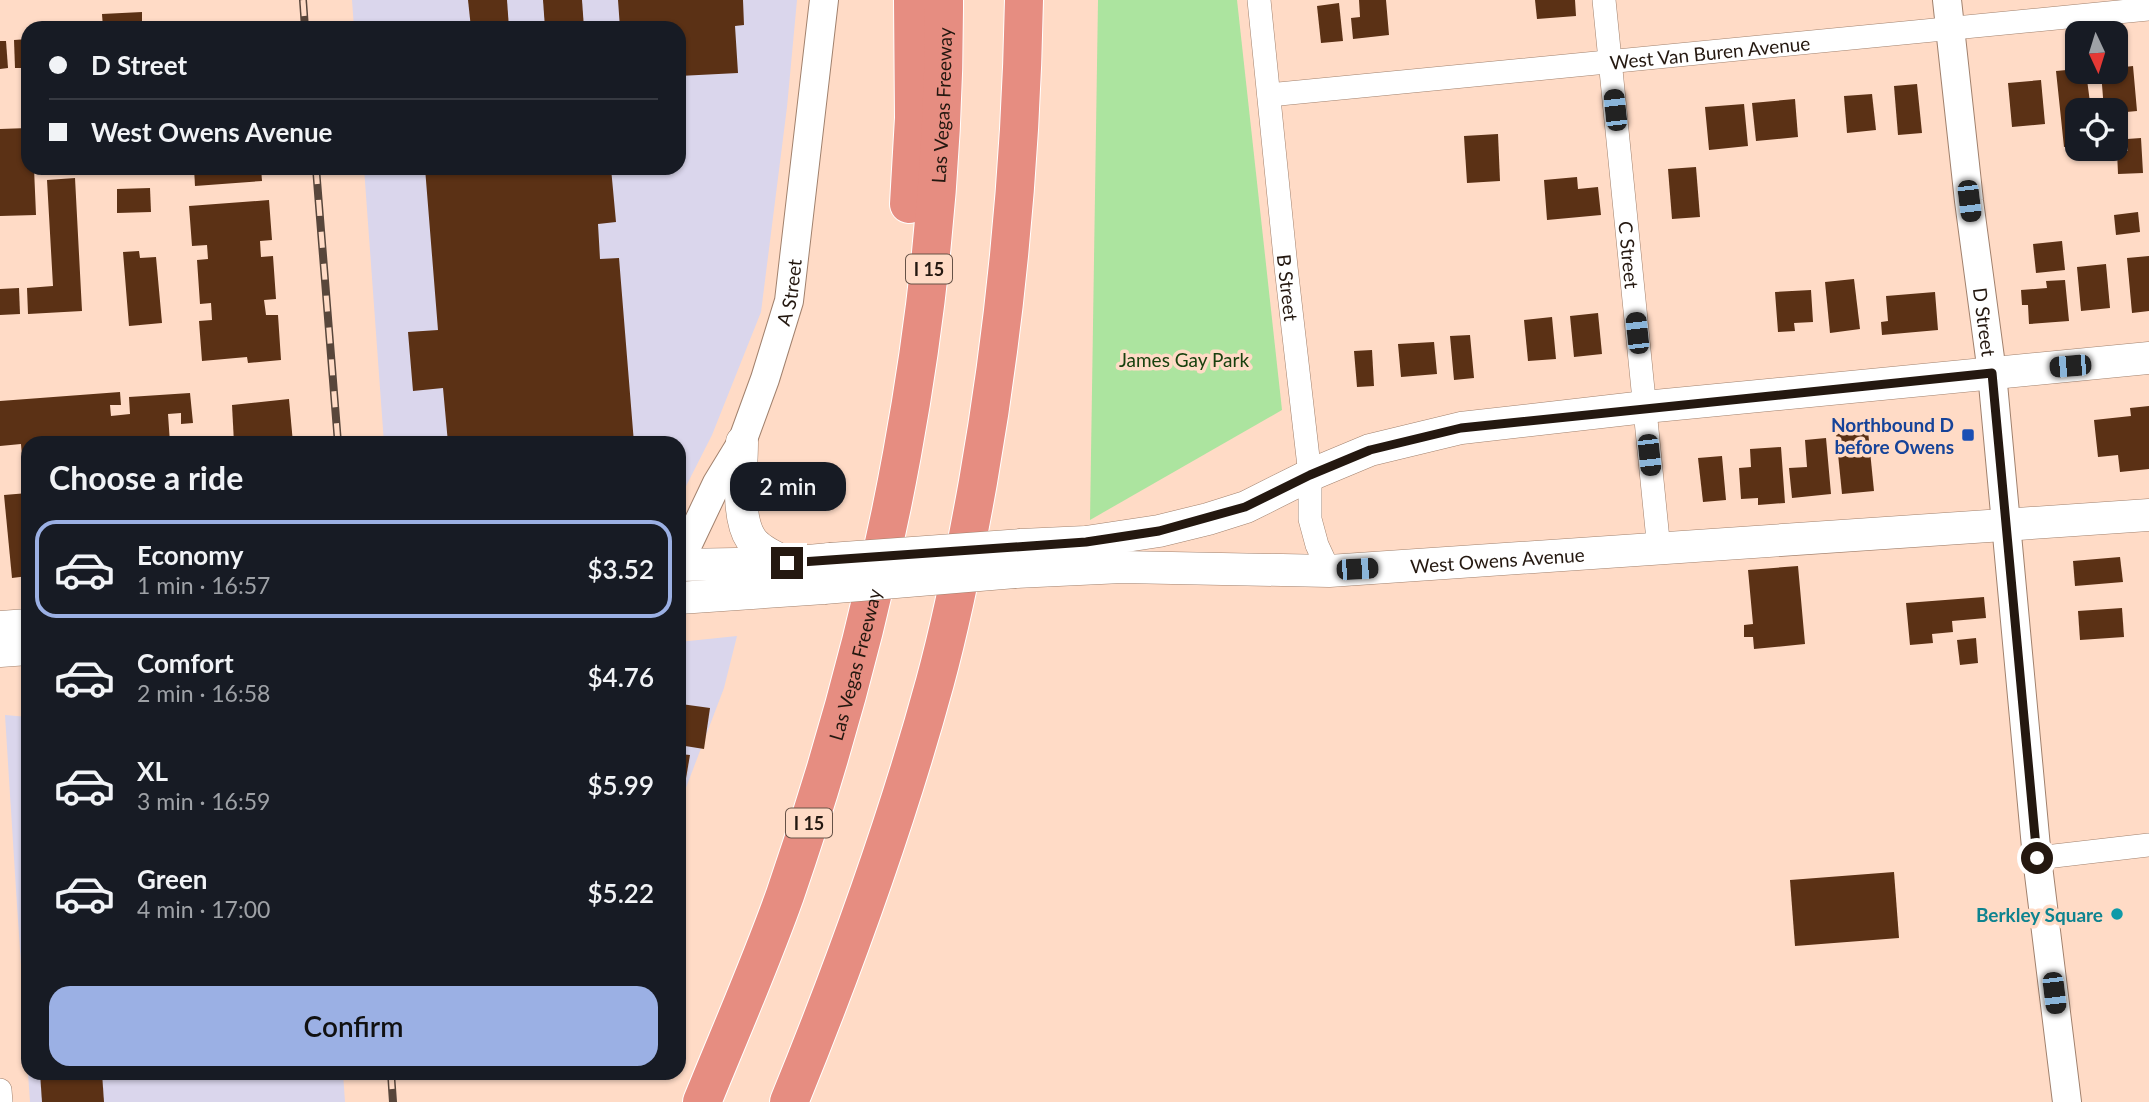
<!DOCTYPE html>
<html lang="en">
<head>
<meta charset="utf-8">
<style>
	body { margin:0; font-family:Lato,sans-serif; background:#242831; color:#f1f3f6; height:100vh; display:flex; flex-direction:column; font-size:26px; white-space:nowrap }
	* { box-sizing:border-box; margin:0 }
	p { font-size:23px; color:#9ea1a6 }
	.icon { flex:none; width:38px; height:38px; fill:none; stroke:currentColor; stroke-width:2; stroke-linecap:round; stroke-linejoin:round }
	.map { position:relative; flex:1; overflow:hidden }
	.details { position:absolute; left:21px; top:436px; width:665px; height:644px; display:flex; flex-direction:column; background:#171b24; border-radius:21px; box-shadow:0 2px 5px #0004 }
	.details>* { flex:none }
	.top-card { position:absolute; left:21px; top:21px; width:665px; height:154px; border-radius:21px; box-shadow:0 2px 5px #0004; display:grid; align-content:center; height:154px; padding:0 28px; background:#171b24 }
	.needle { width:46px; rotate:176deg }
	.tools { position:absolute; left:2065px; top:21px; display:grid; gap:14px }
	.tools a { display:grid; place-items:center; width:63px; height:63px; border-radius:14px; background:#171b24; box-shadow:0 2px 5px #0004; font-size:35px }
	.end { position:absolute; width:32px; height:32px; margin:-16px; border:9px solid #241810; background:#fff; box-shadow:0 0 0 4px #fff }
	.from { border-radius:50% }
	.bubble { position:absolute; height:49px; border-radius:21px; background:#171b24; box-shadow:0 2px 5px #0004; font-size:23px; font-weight:600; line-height:49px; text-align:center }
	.car { position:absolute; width:21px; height:42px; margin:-21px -10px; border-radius:9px; box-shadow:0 0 5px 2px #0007; background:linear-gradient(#222 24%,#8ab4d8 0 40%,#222 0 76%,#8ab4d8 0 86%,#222 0) }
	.top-card b { display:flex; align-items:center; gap:24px; height:66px; font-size:26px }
	.top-card b+b { border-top:2px solid #363941 }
	.top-card i { width:18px; height:18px; background:#f1f3f6 }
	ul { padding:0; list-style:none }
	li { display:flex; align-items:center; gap:21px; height:98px; margin:0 14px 10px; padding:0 14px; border:4px solid transparent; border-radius:21px }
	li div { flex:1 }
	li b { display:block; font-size:26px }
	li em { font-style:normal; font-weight:600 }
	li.on { border-color:#9bb0e4 }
	li>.icon { width:63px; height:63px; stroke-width:1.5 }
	h2 { padding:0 28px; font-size:32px; line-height:84px }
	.action { display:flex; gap:14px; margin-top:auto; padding:14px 28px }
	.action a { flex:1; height:80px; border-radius:21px; background:#9bb0e4; color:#111; font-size:28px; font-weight:600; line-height:80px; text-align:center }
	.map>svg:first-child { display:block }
	.industrial { fill:#dad6ec }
	.green { fill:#ace49f }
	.building { fill:#5b3115 }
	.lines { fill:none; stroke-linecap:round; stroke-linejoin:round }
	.minor-casing { stroke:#a1816d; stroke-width:24 }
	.tertiary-casing { stroke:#a1816d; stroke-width:30 }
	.secondary-casing { stroke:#a1816d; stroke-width:33 }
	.motorway-casing { stroke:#fff; stroke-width:40 }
	.minor { stroke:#fff; stroke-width:23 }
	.tertiary { stroke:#fff; stroke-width:28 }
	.secondary { stroke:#fff; stroke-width:32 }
	.motorway { stroke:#e68d81; stroke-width:38 }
	.rail-casing { stroke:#58463b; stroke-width:8 }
	.rail { stroke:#ffdbc6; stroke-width:5; stroke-dasharray:16; stroke-linecap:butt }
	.secondary-bridge-casing { stroke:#a1816d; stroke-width:33; stroke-linecap:butt }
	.secondary-bridge { stroke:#fff; stroke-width:32 }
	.route { stroke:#241810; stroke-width:9 }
	.transit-dot { fill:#1a4fb4; stroke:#ffdbc6; stroke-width:2.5 }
	.culture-dot { fill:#0f9aa8; stroke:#ffdbc6; stroke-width:2.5 }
	.labels { text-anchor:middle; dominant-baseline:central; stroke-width:7; stroke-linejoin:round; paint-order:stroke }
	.shield { fill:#ffdbc6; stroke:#665247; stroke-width:2 }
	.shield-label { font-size:18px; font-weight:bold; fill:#241810 }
	.street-label { font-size:19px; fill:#241810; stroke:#ffdbc6 }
	.park-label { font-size:19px; fill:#18410e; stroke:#ffdbc6 }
	.transit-label { font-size:19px; font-weight:bold; fill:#164399; stroke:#ffdbc6; text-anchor:end }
	.culture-label { font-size:19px; font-weight:bold; fill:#0d838f; stroke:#ffdbc6; text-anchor:end }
</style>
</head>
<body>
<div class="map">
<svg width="2149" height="1102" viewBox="0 0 2149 1102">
	<rect width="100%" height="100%" fill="#ffdbc6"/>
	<g class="industrial">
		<polygon points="352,0 797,0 787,107 761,312 712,435 679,500 679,443 384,443 364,168 679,168 679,28 354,28"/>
		<polygon points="737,636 724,688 679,806 679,642"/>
		<polygon points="5,715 28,717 28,1069 16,890"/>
		<polygon points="28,1073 343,1073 345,1102 30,1102"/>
	</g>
	<polygon class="green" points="1098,0 1237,0 1282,410 1090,520"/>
	<g class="building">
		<polygon points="468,0 507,0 509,28 471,28"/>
		<polygon points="543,0 582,0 584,28 545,28"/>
		<polygon points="618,0 743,0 744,25 735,26 738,73 679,76 679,28 620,28"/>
		<polygon points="1359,0 1386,0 1389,35 1353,39 1351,18 1360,17"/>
		<polygon points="1535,0 1575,0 1576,16 1537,19"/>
		<polygon points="1339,3 1343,41 1321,43 1317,6"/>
		<polygon points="142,12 142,28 103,28 102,14"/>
		<polygon points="28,39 28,68 15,68 14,40"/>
		<polygon points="0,41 6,41 8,68 0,69"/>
		<polygon points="2133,66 2137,111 2116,113 2116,110 2104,110 2101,72 2116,72 2116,68"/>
		<polygon points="2077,69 2077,72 2086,72 2091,110 2077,110 2077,146 2064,147 2056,71"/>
		<polygon points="2041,80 2045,124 2012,127 2008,83"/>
		<polygon points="1917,84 1922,133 1898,135 1894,86"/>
		<polygon points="1872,94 1876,130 1847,133 1844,96"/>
		<polygon points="1795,99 1798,137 1756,141 1752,103"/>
		<polygon points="1744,104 1748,146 1709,150 1705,107"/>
		<polygon points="28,128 28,168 34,168 36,215 0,216 0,129"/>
		<polygon points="1498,134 1500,181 1467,183 1464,136"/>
		<polygon points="2141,138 2143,173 2118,174 2117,151 2128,151 2127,139"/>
		<polygon points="1696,167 1700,217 1672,219 1668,169"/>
		<polygon points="194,168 261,168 262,181 195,186"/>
		<polygon points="425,168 611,168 616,222 598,224 600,259 619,258 634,443 448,443 443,388 413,391 408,332 438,330"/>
		<polygon points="1577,177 1578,189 1598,187 1601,215 1547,220 1544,180"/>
		<polygon points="75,178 82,311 28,314 27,288 53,286 47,180"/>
		<polygon points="150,188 151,212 117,213 117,189"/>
		<polygon points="269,200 272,240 260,241 261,257 273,256 276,299 264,300 266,315 278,315 281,360 248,363 247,357 202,361 199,321 212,320 211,303 200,304 197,260 208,259 207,245 192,246 189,206"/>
		<polygon points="2138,212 2140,232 2116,235 2114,215"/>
		<polygon points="2062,241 2065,270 2036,273 2033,244"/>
		<polygon points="139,251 140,258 156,257 162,323 129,326 123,252"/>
		<polygon points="2149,256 2149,311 2132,313 2127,258"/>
		<polygon points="2106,264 2110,308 2081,311 2077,267"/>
		<polygon points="1854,279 1860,329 1830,333 1825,282"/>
		<polygon points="2065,280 2069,321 2029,324 2028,305 2022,305 2021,290 2047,288 2046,281"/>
		<polygon points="19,288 20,314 0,315 0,289"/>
		<polygon points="1811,290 1813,322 1794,323 1795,331 1778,332 1775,292"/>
		<polygon points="1935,292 1938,330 1882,335 1881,322 1888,321 1886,296"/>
		<polygon points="1598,313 1602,354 1574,357 1570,316"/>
		<polygon points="1552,317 1556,359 1528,361 1524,320"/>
		<polygon points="1470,335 1474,378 1454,380 1450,336"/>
		<polygon points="1434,342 1437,374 1401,377 1398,344"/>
		<polygon points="1372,350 1374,386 1357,387 1354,351"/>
		<polygon points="120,392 121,405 110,405 111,416 130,414 129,397 190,393 193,423 181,424 181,413 168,414 170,443 28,443 28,456 22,457 21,444 0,446 0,401"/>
		<polygon points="289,399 293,443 234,443 232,405"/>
		<polygon points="2149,406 2149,469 2120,472 2118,455 2098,457 2094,420 2131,416 2130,408"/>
		<polygon points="1868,431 1874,491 1842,494 1836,434"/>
		<polygon points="1826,438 1831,494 1792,498 1789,468 1807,467 1805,440"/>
		<polygon points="1781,447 1785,503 1758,505 1758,498 1741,499 1739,468 1751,467 1750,449"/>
		<polygon points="1722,456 1726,500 1703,502 1698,458"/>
		<polygon points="28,493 28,576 12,578 4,495"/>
		<polygon points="2120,557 2123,582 2075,586 2073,561"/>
		<polygon points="1798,566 1805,644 1754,649 1753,637 1744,637 1744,625 1753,624 1748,570"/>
		<polygon points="1984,597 1986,618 1952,621 1953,632 1932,634 1933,643 1910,645 1906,603"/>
		<polygon points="2122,608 2124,637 2080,640 2078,611"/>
		<polygon points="1976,638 1978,663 1960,665 1957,640"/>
		<polygon points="681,704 710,708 704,749 679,745"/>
		<polygon points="679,754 690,755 680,813 679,813"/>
		<polygon points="1894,872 1899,938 1795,946 1790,880"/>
		<polygon points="40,1073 102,1073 104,1102 42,1102"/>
	</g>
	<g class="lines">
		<g class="minor-casing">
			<g id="minor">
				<path id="s1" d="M1259,0L1286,267L1310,475V519L1317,545L1329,571"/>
				<path id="s2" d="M1604,0L1659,550"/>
				<path id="s3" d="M1269,95L2149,9"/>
				<polyline points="2037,858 2149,845"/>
				<polyline points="0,1090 1,1102"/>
			</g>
		</g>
		<g class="tertiary-casing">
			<g id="tertiary">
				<path id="s4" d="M1947,0L1969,201L1992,373L2037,858L2067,1102"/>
				<path id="s5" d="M679,563L717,483L742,442L765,379L789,301L824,0"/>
			</g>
		</g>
		<g class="secondary-casing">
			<g id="secondary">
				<path d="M742,442C742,468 736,517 751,539C759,551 775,557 787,563"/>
				<polyline points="1021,545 1086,542 1159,531 1208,519 1246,507 1310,475 1370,450 1461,428 1645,407 2149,358"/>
				<polyline points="679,565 787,563 830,559"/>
				<path id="s6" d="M1015,572L1122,567L1329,571L2149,515"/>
				<polyline points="679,598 824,588"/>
				<polyline points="0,627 28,625"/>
				<polyline points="0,651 28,649"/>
			</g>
		</g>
		<g class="motorway-casing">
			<g id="motorway">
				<polyline points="909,204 914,118 913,0"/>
				<path id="s7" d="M702,1102C730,1033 760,965 785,895C884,609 945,304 944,0"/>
				<path d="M789,1102C845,965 896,825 935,682C953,616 966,549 978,482C1006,322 1021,162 1024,0"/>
			</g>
		</g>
		<use href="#minor" class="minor"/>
		<use href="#tertiary" class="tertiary"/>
		<use href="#secondary" class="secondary"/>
		<use href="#motorway" class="motorway"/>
		<g class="rail-casing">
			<g id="rail">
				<polyline points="303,0 305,28"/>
				<polyline points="316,168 338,443"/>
				<polyline points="391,1073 393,1102"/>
			</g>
		</g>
		<use href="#rail" class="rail"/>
		<g class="secondary-bridge-casing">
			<g id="secondary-bridge">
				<polyline points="830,559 1021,545"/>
				<polyline points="824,588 1015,572"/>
			</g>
		</g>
		<use href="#secondary-bridge" class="secondary-bridge"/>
	</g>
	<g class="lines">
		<polyline class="route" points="787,563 1086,542 1159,531 1245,507 1310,475 1370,450 1461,428 1992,373 2037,858"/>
	</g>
	<rect class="transit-dot" x="1961" y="428" width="14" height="14" rx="3.5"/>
	<circle class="culture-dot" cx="2117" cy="914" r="7"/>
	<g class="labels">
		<g class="shield">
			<rect x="906" y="254.5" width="46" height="29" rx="5"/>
			<rect x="786" y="808.5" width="46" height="29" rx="5"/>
		</g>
		<g class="shield-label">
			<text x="929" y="269">I 15</text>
			<text x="809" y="823">I 15</text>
		</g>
		<g class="street-label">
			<text stroke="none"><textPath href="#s3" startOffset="443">West Van Buren Avenue</textPath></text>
			<text stroke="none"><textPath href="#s7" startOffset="1031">Las Vegas Freeway</textPath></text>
			<text stroke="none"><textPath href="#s2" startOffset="256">C Street</textPath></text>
			<text stroke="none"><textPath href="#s1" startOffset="289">B Street</textPath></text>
			<text stroke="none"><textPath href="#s5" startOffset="294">A Street</textPath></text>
			<text stroke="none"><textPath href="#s4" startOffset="324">D Street</textPath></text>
			<text stroke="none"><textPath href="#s6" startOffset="483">West Owens Avenue</textPath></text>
			<text stroke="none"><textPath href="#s7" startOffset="464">Las Vegas Freeway</textPath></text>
		</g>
		<g class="park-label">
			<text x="1184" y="359">James Gay Park</text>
		</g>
		<g class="transit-label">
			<text x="1954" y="424">Northbound D<tspan x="1954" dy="22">before Owens</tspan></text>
		</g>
		<g class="culture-label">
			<text x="2103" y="914">Berkley Square</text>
		</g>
	</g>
</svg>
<div class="tools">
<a><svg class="needle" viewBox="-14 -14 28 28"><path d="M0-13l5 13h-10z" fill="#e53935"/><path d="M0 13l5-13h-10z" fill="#9ea1a6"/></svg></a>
<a><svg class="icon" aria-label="locate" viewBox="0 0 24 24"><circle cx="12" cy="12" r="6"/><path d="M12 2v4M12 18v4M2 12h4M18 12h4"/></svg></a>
</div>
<i class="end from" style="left:2037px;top:858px"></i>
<i class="end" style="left:787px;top:563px"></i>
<div class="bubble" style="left:730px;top:462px;width:116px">2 min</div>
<i class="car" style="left:1615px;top:110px;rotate:354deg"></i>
<i class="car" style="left:1969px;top:201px;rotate:173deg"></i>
<i class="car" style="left:1637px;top:333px;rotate:354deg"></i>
<i class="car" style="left:2070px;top:366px;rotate:265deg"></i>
<i class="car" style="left:1649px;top:455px;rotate:174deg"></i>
<i class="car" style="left:1357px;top:569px;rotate:87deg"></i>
<i class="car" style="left:2054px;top:993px;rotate:173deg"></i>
<div class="top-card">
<b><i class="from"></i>D Street</b>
<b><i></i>West Owens Avenue</b>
</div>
<section class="details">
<h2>Choose a ride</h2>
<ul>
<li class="on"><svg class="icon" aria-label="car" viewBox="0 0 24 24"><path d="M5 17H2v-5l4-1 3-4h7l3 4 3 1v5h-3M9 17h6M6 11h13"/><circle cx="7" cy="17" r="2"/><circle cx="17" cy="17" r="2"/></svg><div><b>Economy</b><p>1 min · 16:57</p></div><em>$3.52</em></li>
<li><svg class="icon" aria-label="car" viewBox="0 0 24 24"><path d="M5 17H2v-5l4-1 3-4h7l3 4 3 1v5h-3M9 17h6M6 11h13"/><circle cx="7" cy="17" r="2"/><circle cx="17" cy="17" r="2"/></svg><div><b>Comfort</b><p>2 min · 16:58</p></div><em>$4.76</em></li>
<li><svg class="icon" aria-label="car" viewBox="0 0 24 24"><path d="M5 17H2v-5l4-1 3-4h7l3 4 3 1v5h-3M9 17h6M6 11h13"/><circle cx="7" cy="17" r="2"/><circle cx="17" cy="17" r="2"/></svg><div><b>XL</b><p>3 min · 16:59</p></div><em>$5.99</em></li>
<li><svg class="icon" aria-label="car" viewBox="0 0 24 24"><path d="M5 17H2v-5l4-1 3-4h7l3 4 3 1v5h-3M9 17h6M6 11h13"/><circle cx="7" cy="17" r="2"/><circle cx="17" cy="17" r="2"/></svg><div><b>Green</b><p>4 min · 17:00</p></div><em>$5.22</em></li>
</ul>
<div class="action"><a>Confirm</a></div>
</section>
</div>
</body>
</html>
